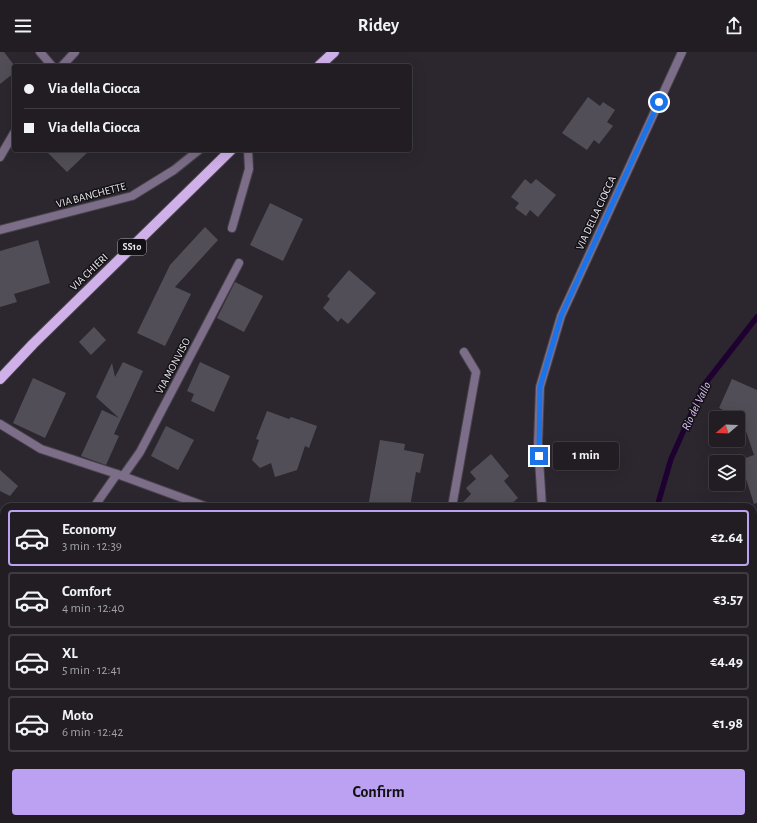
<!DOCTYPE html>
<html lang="en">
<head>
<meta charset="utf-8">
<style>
	body { margin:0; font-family:"Alegreya Sans",sans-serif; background:#29262b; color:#f1f3f6; height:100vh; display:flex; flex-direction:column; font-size:15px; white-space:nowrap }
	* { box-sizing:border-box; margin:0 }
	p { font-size:13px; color:#a2a2a6 }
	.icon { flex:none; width:22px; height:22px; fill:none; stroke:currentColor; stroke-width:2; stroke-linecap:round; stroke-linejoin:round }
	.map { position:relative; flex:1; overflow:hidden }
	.panel { position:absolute; left:0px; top:451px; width:757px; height:320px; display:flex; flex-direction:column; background:#211d23; border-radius:12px 12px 0 0; box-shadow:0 4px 16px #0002,0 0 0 1px #3e3b41 }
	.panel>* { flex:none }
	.banner { position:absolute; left:12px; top:12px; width:400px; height:88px; border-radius:4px; box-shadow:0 4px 16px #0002,0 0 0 1px #3e3b41; display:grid; align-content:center; height:88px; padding:0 12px; background:#211d23 }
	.needle { width:26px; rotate:251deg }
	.fabs { position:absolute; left:709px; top:359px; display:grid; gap:8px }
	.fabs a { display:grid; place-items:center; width:36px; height:36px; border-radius:4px; background:#211d23; box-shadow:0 4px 16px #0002,0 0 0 1px #3e3b41; font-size:20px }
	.end { position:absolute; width:18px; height:18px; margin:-9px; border:5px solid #1a73e8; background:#fff; box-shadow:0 0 0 2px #fff }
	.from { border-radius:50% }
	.bubble { position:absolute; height:28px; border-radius:4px; background:#211d23; box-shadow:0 4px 16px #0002,0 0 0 1px #3e3b41; font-size:13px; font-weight:600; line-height:28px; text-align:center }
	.banner b { display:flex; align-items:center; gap:14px; height:38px; font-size:15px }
	.banner b+b { border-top:1px solid #3e3b41 }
	.banner i { width:10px; height:10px; background:#f1f3f6 }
	ul { padding:7px 0 0; list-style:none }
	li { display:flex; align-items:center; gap:12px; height:56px; margin:0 8px 6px; padding:0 4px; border:2px solid #3e3b41; border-radius:4px }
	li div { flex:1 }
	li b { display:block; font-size:15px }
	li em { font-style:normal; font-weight:600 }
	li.on { border-color:#bca0f2 }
	li>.icon { width:36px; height:36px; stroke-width:1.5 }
	.button { display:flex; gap:8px; margin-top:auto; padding:8px 12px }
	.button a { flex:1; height:46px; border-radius:4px; background:#bca0f2; color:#111; font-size:16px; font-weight:600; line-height:46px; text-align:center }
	header { display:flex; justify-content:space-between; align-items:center; height:52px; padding:0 12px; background:#211d23; font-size:18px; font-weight:600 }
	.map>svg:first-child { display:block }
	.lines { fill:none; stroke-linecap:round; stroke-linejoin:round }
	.stream { stroke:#1e0031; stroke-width:5.5 }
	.building { fill:#524e57 }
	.lane-casing { stroke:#47424a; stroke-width:10 }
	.street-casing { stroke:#47424a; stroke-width:10 }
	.primary-casing { stroke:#47424a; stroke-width:12 }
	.lane { stroke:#7c6d88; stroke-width:8 }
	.street { stroke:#7c6d88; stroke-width:8 }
	.primary { stroke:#cfb0e9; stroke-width:10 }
	.route { stroke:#1a73e8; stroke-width:5 }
	.labels { text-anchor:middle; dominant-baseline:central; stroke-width:3; stroke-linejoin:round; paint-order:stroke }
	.shield { fill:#131115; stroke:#aba8ae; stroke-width:1 }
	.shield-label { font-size:10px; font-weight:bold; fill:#ece9ef }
	.street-label { font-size:11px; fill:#ece9ef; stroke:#131115 }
	.water-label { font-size:12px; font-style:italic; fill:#e3c7fc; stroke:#131115 }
</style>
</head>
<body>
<header><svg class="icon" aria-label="menu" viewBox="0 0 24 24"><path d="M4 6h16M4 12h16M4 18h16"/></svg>Ridey<svg class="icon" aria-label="share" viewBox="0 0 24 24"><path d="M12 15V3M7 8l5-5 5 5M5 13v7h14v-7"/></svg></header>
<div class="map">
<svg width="757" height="771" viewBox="0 0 757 771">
	<rect width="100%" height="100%" fill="#2c272f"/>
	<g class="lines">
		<g class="stream">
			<polyline points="657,455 671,407 704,333 757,265"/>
			<polyline points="753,653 757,678"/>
		</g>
	</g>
	<g class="building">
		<polygon points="0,0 4,0 14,13 14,21 0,32"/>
		<polygon points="588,45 600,54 603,50 615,58 607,70 613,74 599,92 594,88 587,98 562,81"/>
		<polygon points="45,98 90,98 67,120"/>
		<polygon points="525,127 531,132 536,127 556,143 538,165 530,158 526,164 515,156 519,151 511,145"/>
		<polygon points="270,151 303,167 283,209 250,193"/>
		<polygon points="205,175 218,188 175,235 191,242 165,294 137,281 170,213"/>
		<polygon points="38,188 50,231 14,242 17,250 0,255 0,199"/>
		<polygon points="349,218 376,241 348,272 341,266 338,270 323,256 330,247 327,244"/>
		<polygon points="235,230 263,244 244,280 217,266"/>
		<polygon points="94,275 106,288 91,303 79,290"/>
		<polygon points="123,310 143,319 114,382 119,384 106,413 81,404 102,358 119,366 96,345 112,311 115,325"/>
		<polygon points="200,310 230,324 214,360 191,349 194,342 187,339"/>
		<polygon points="33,326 66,341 45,386 13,371"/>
		<polygon points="732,327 757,338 757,451 754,452 740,408 754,403 742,367 719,356"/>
		<polygon points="267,359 289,367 291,365 317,374 309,396 305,394 297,418 275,425 271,411 260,416 252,408 259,388 256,387"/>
		<polygon points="166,374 194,388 178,418 151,404"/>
		<polygon points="380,388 405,392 404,398 424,402 420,421 416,420 410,455 368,455"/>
		<polygon points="491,402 509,424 504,429 518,446 508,455 458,455 471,442 466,436 476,427 470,420"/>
		<polygon points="0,418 18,434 10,444 0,439"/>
	</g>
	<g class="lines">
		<g class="lane-casing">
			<g id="lane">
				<polyline points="40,0 52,14"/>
				<polyline points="62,14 75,0"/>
				<polyline points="0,105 14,81"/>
			</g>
		</g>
		<g class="street-casing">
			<g id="street">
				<polyline points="232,176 249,117 248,98"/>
				<polyline points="0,178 132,144 174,118 199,98"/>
				<polyline points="0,372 41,397 117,422 207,455"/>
				<polyline points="123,424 140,400 239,211"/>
				<polyline points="94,455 117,422"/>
				<polyline points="452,455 476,320 464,300"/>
				<polyline points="542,455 538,391 540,335 561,264 682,0"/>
				<polyline points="753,557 757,555"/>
				<polyline points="0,589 4,583"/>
				<polyline points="559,771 560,767"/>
			</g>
		</g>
		<g class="primary-casing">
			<g id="primary">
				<polyline points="319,14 334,0"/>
				<polyline points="0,327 33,292 231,98"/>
			</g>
		</g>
		<use href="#lane" class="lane"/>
		<use href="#street" class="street"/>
		<use href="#primary" class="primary"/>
	</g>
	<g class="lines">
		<polyline class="route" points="539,404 540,335 561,264 659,50"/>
	</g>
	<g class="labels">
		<rect class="shield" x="118" y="187" width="28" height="16" rx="3"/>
		<g class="shield-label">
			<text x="132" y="195">SS10</text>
		</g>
		<g class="street-label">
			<text transform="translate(91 143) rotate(-15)">VIA BANCHETTE</text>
			<text transform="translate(596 161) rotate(-65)">VIA DELLA CIOCCA</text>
			<text transform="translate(89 220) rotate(-44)">VIA CHIERI</text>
			<text transform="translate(173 314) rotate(-62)">VIA MONVISO</text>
		</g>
		<g class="water-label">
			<text transform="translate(696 354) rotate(-64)">Rio del Vallo</text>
		</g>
	</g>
</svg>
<div class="fabs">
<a><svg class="needle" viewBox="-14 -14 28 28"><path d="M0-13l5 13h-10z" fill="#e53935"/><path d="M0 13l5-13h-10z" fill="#a2a2a6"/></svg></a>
<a><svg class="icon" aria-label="layers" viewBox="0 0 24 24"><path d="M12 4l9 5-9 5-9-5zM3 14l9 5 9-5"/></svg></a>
</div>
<i class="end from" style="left:659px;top:50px"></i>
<i class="end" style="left:539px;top:404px"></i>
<div class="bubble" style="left:553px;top:390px;width:66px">1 min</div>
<div class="banner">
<b><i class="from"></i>Via della Ciocca</b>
<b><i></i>Via della Ciocca</b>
</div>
<section class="panel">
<ul>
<li class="on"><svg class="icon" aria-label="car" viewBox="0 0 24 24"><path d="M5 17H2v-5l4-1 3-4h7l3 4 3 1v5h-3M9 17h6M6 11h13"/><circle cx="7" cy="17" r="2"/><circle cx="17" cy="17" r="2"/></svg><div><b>Economy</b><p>3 min · 12:39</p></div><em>€2.64</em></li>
<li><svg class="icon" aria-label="car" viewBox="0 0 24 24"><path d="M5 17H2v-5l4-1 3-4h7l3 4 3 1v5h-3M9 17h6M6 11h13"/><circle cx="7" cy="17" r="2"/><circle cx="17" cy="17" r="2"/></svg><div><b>Comfort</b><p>4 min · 12:40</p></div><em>€3.57</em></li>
<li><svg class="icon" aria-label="car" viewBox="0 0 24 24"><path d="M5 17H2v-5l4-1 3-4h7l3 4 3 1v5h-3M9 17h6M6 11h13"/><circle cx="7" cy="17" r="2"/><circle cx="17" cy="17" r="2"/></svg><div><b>XL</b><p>5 min · 12:41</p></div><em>€4.49</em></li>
<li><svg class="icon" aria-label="car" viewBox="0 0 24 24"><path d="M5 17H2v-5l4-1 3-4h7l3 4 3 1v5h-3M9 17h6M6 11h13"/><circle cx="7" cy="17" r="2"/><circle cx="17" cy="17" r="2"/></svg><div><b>Moto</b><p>6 min · 12:42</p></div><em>€1.98</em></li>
</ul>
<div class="button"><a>Confirm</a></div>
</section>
</div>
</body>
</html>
